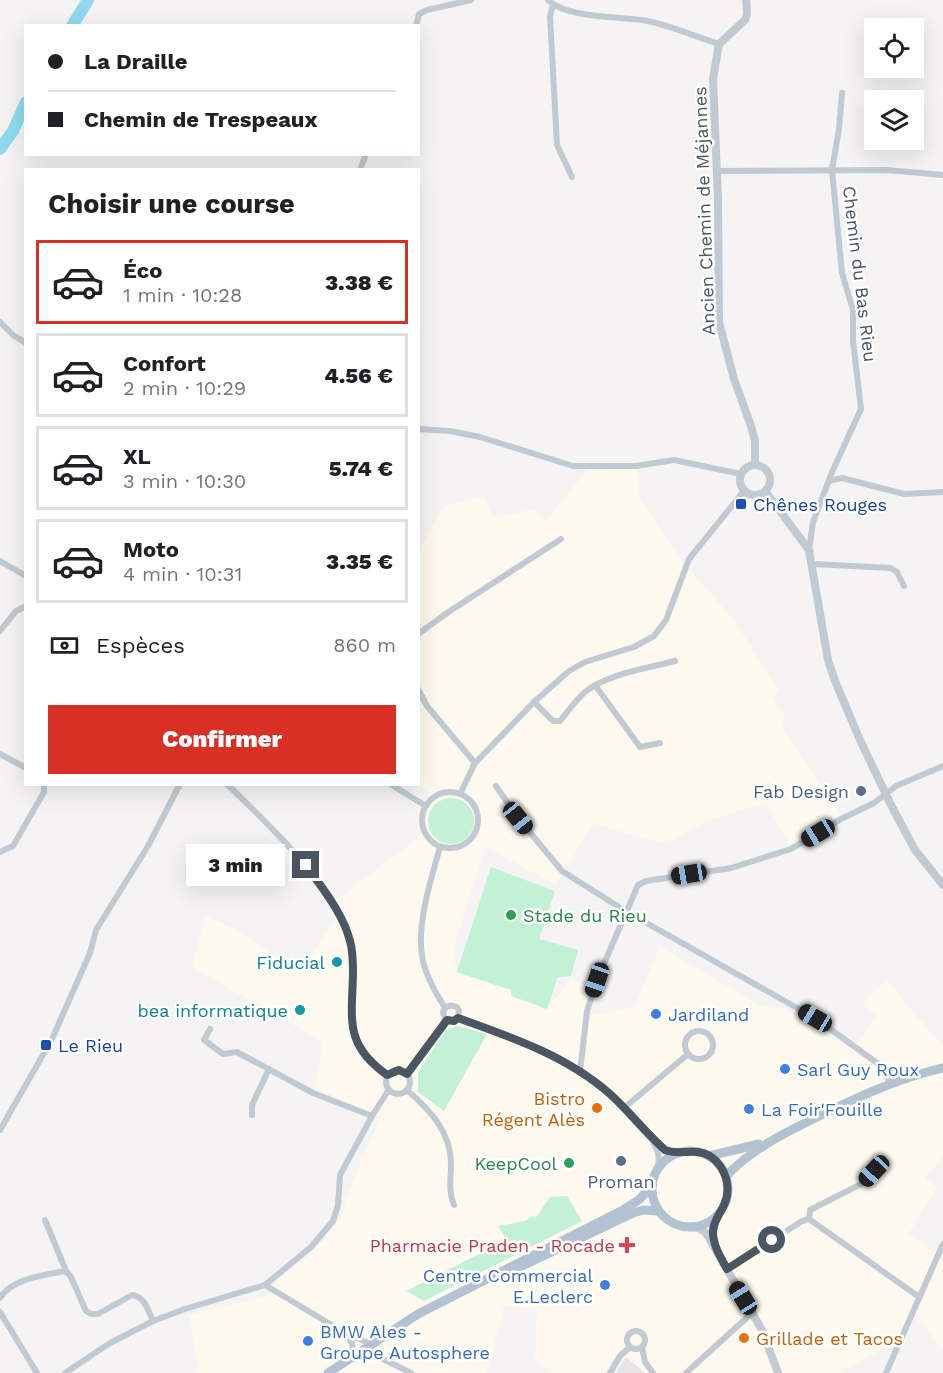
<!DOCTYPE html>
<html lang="fr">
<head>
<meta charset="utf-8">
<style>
	body { margin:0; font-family:"Work Sans",sans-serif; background:#f2f2f2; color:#202124; height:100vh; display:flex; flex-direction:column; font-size:22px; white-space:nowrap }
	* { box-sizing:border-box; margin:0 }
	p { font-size:20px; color:#757577 }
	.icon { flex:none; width:33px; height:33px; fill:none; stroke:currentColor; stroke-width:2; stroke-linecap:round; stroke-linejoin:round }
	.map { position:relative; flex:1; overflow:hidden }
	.side { position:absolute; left:24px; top:168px; width:396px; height:618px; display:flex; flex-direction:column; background:#fff; border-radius:0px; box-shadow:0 6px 24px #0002 }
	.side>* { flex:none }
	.banner { position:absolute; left:24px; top:24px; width:396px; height:132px; border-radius:0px; box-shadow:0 6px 24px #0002; display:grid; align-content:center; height:132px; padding:0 24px; background:#fff }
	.fabs { position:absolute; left:864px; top:18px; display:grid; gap:12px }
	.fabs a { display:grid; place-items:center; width:60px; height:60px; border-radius:0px; background:#fff; box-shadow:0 6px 24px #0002; font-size:30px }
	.end { position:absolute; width:27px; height:27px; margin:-14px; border:8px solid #4a5661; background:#fff; box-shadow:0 0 0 3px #fff }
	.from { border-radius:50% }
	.bubble { position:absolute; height:42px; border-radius:0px; background:#fff; box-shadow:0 6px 24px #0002; font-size:20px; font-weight:800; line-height:42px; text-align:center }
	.car { position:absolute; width:18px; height:36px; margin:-18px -9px; border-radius:8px; box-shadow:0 0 4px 2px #0007; background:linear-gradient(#222 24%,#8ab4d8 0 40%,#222 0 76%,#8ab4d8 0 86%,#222 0) }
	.banner b { display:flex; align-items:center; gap:21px; height:57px; font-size:22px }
	.banner b+b { border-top:2px solid #e0e0e0 }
	.banner i { width:15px; height:15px; background:#202124 }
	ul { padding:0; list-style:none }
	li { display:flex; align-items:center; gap:18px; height:84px; margin:0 12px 9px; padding:0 12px; border:3px solid #e0e0e0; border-radius:0px }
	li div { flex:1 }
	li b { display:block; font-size:22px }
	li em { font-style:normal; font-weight:800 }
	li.current { border-color:#d93025 }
	li>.icon { width:54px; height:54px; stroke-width:1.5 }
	h2 { padding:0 24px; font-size:27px; line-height:72px }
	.pay { display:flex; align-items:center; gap:15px; height:66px; padding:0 24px; font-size:22px }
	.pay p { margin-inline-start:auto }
	.cta { display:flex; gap:12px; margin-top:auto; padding:12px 24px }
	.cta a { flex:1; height:69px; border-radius:0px; background:#d93025; color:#fff; font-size:24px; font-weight:800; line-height:69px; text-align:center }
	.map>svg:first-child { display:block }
	.commercial { fill:#fdf9ef }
	.education { fill:#e6e4e5 }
	.green { fill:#c3f1d5 }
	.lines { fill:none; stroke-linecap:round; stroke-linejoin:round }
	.river { stroke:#90daee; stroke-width:12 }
	.minor { stroke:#c1cad2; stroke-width:6 }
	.tertiary { stroke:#c1cad2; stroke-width:8 }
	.primary { stroke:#b3c2d1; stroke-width:9 }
	.route { stroke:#4a5661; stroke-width:8 }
	.transit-dot { fill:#1a4fb4; stroke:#fff; stroke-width:2 }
	.service-dot { fill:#5c6f8a; stroke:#fff; stroke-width:2 }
	.leisure-dot { fill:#2e9e5b; stroke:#fff; stroke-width:2 }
	.culture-dot { fill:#0f9aa8; stroke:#fff; stroke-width:2 }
	.shop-dot { fill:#3f7fe0; stroke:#fff; stroke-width:2 }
	.food-dot { fill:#e8710a; stroke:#fff; stroke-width:2 }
	.health-dot { fill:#e0444e; stroke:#fff; stroke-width:2 }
	.labels { text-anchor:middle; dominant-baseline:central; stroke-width:5; stroke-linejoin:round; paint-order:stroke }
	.street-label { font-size:18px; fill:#4a5661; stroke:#fff }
	.transit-label { font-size:18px; fill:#164399; stroke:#fff; text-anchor:start }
	.service-label { font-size:18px; fill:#4e5e75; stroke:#fff; text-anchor:end }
	.leisure-label { font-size:18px; fill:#27864d; stroke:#fff; text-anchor:start }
	.culture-label { font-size:18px; fill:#0d838f; stroke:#fff; text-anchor:end }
	.shop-label { font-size:18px; fill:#366cbe; stroke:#fff; text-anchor:start }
	.food-label { font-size:18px; fill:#c56008; stroke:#fff; text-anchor:end }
	.health-label { font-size:18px; fill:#be3a42; stroke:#fff; text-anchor:end }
</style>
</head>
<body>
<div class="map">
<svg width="943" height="1373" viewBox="0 0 943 1373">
	<rect width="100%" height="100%" fill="#f5f3f3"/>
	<polygon class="commercial" points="637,467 639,496 677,555 733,619 780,691 772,698 786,718 780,723 840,815 789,844 766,803 704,822 667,844 593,824 556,885 485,847 453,950 457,972 512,990 547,1009 571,978 591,990 590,1016 635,1006 660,946 759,1005 785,1009 852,1049 877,1017 862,1003 886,979 941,1045 943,1044 943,1157 925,1178 937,1188 909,1233 943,1260 943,1351 917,1316 894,1342 840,1373 645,1373 617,1353 605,1373 552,1373 535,1362 537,1309 504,1306 487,1373 196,1373 198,1365 189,1315 269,1295 278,1279 313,1251 342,1218 345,1202 364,1154 381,1119 315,1087 323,1042 192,967 206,915 232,928 300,970 333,924 336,900 418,838 417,809 430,792 416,785 418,784 419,550 443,507 484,496 493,518 534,509 546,521 587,470"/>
	<polygon class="education" points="626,1357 645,1373 616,1373"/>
	<g class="green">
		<circle cx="451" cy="821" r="23"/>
		<polygon points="491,867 555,891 539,939 578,950 571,976 558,977 547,1009 511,996 511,990 457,972"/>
		<polygon points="458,1026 487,1034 444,1111 418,1092 418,1072 446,1030"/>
		<polygon points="567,1196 582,1221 424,1301 406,1291 507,1240 498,1226 525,1221 531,1217 537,1216 550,1197"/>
	</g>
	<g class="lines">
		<g class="river">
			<polyline points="72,26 88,0"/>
			<polyline points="0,149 13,131 26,102"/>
		</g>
		<g class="minor">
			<path d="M548,0C568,19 621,16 648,21C672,26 696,37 719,44"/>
			<polyline points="553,5 550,16 557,145 572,177"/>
			<polyline points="416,26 419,14 427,10 471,0"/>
			<polyline points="360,170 366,154"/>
			<polyline points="716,171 887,170 943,175"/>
			<polyline points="0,322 13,335 26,343"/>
			<polyline points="418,429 450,431 480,437 573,466 636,466 674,460 741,474"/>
			<polyline points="829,481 842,478 904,494 943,492"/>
			<polyline points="809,550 813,522 832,472 861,409 853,341 853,310 842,273 832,170 839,129 842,93"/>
			<polyline points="0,561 26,576"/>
			<polyline points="813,564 891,568 897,572 904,586"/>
			<polyline points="0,631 16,611 26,606"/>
			<polyline points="418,634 450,611 561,539"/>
			<polyline points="595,685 640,747 660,743"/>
			<polyline points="418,689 427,706 475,763"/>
			<path d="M534,702L553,721H560C568,711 576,700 585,692C607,674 648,668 675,661"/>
			<polyline points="0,754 26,768"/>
			<path d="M227,784C274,830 317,869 346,929C364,968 337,1018 363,1054C369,1063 379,1069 387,1075"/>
			<polyline points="390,784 426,806"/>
			<polyline points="496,786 518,818 562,871 627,912 815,1018 884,1068 889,1083"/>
			<circle cx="450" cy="820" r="28"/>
			<polyline points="460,794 475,763 534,702 569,671 585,662 634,647 654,636 666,620 689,559 744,491"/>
			<path d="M440,847C431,880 415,927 423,961C427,978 436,993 445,1008"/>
			<polyline points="0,852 13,846 44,792 44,784"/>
			<polyline points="445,1008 443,1012 445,1019 452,1021 458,1018"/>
			<path d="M445,1008C450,1004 456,1005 459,1010L458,1018"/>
			<path d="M458,1018C511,1037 567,1056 610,1094C627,1109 655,1153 678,1153"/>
			<polyline points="210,1029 204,1040 223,1054 237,1052 313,1093 372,1116"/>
			<circle cx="699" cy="1045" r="14"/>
			<circle cx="398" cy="1082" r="12"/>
			<polyline points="580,1072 587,1011 597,980 638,885 646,881 731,868 791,849 841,819 874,803 896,786 943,766"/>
			<polyline points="407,1074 447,1020"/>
			<path d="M407,1090C430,1110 451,1132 451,1164C451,1180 448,1190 454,1205"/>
			<polyline points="624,1108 688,1054"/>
			<polyline points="252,1115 252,1105 269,1069"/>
			<polyline points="0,1130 52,1039 90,953 96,930 148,846 180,784"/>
			<path d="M653,1142C659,1152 660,1159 657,1171"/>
			<polyline points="809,1219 810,1210 863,1183 883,1158"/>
			<path d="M45,1220L66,1271L71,1277L86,1311L91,1314H98L132,1295C145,1297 148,1310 153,1321"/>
			<polyline points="727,1269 802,1221 809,1219 919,1297"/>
			<polyline points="265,1285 345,1333 371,1344"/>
			<path d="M0,1298C12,1278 45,1275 66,1271"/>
			<polyline points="0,1312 37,1373"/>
			<circle cx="636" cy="1340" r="9"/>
			<polyline points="347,1336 352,1343 353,1356"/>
			<polyline points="642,1347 645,1362 653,1373"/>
			<polyline points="359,1354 375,1355 411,1373"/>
			<polyline points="65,1373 110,1343 153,1321 185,1309 265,1285 311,1247 333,1221 338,1205 340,1175 372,1116 388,1091"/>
			<polyline points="610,1373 620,1356 630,1347"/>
			<polyline points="686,1373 752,1313"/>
			<polyline points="886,1373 943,1244"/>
		</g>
		<g class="tertiary">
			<polyline points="746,0 747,14 745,20 719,44 713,79 718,200 719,322 734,379 751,426 755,441 755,465"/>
			<circle cx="755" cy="480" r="15"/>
			<polyline points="765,491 809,550 828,660 835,681 860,740 891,805 915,850 943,885"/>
			<polyline points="688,1227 699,1228 706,1233 762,1330 778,1373"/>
			<polyline points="715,1243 713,1234 716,1217"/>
		</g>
		<g class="primary">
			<circle cx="690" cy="1189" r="38"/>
			<polyline points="709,1156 759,1144"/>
			<path d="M726,1176C754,1147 787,1132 823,1114C862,1095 900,1078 943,1068"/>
			<polyline points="518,1268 633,1213 643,1210 659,1211"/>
			<polyline points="328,1373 418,1314 623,1210 640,1199 652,1185"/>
		</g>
	</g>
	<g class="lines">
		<path class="route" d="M306,865C322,888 343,913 350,941C353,951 353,963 353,973C352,1020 344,1044 387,1075L399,1070L407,1074L447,1020L454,1021L458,1018C511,1037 567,1056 610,1094C629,1111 645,1132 665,1150C680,1156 695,1147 710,1156C726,1167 732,1188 724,1205C719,1216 715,1218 713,1230C712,1244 721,1258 727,1269L772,1240"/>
	</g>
	<g class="transit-dot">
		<rect x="735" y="498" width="12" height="12" rx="3"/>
		<rect x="40" y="1039" width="12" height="12" rx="3"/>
	</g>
	<g class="service-dot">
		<circle cx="861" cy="791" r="6"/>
		<circle cx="621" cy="1161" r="6"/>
	</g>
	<g class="leisure-dot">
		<circle cx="511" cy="915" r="6"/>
		<circle cx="569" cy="1163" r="6"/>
	</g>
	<g class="culture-dot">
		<circle cx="337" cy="962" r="6"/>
		<circle cx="300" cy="1010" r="6"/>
	</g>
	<g class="shop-dot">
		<circle cx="656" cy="1014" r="6"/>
		<circle cx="785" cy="1069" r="6"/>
		<circle cx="749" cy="1109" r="6"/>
		<circle cx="605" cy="1285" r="6"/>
		<circle cx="308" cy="1341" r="6"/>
	</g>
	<g class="food-dot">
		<circle cx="597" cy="1108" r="6"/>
		<circle cx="744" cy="1338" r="6"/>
	</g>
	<path class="health-dot" d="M624 1236h6v6h6v6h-6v6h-6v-6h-6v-6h6z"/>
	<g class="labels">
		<g class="street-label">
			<text transform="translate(704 211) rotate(-92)">Ancien Chemin de Méjannes</text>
			<text transform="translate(860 274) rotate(83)">Chemin du Bas Rieu</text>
		</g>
		<g class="transit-label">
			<text x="753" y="504">Chênes Rouges</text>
			<text x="58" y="1045">Le Rieu</text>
		</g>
		<g class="service-label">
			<text x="849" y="791">Fab Design</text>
			<text x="621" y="1181" text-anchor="middle">Proman</text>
		</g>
		<g class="leisure-label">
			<text x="523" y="915">Stade du Rieu</text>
			<text x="557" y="1163" text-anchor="end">KeepCool</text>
		</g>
		<g class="culture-label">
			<text x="325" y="962">Fiducial</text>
			<text x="288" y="1010">bea informatique</text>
		</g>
		<g class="shop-label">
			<text x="668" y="1014">Jardiland</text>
			<text x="797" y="1069">Sarl Guy Roux</text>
			<text x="761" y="1109">La Foir'Fouille</text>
			<text x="593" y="1275" text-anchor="end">Centre Commercial<tspan x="593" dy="21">E.Leclerc</tspan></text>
			<text x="320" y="1331">BMW Ales -<tspan x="320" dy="21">Groupe Autosphere</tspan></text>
		</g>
		<g class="food-label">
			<text x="585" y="1098">Bistro<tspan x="585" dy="21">Régent Alès</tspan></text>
			<text x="756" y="1338" text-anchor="start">Grillade et Tacos</text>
		</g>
		<g class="health-label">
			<text x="615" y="1245">Pharmacie Praden - Rocade</text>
		</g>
	</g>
</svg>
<div class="fabs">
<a><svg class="icon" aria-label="locate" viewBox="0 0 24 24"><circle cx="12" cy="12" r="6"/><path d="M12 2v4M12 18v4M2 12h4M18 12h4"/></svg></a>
<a><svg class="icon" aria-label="layers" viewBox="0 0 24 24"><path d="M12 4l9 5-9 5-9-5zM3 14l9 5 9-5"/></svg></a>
</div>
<i class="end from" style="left:772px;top:1240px"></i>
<i class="end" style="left:306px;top:865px"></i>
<div class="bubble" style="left:186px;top:844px;width:99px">3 min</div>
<i class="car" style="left:518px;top:818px;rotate:141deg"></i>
<i class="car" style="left:818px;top:833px;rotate:239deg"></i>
<i class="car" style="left:689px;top:874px;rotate:261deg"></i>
<i class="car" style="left:597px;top:980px;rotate:199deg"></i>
<i class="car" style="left:815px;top:1018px;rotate:301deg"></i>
<i class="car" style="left:874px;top:1171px;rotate:223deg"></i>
<i class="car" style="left:743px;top:1298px;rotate:328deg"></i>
<div class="banner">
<b><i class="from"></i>La Draille</b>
<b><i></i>Chemin de Trespeaux</b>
</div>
<section class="side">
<h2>Choisir une course</h2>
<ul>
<li class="current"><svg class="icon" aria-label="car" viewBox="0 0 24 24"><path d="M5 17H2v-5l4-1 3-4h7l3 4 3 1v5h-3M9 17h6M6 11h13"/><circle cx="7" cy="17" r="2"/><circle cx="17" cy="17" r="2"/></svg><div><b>Éco</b><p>1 min · 10:28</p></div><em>3.38 €</em></li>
<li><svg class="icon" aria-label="car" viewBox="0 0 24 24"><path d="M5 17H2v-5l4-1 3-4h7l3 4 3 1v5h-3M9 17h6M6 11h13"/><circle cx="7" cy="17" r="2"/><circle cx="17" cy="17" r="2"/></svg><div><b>Confort</b><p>2 min · 10:29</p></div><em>4.56 €</em></li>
<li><svg class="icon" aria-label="car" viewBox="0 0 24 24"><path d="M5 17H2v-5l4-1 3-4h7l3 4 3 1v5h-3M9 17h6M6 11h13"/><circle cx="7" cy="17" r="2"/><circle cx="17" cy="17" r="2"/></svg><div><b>XL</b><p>3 min · 10:30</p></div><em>5.74 €</em></li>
<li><svg class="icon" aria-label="car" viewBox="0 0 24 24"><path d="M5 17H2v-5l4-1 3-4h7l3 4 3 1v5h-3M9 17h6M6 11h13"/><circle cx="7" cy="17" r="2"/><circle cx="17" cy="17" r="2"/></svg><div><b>Moto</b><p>4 min · 10:31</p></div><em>3.35 €</em></li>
</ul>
<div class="pay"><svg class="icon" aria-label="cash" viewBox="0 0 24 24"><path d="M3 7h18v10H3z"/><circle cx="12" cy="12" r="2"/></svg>Espèces<p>860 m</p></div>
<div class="cta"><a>Confirmer</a></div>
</section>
</div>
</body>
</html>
